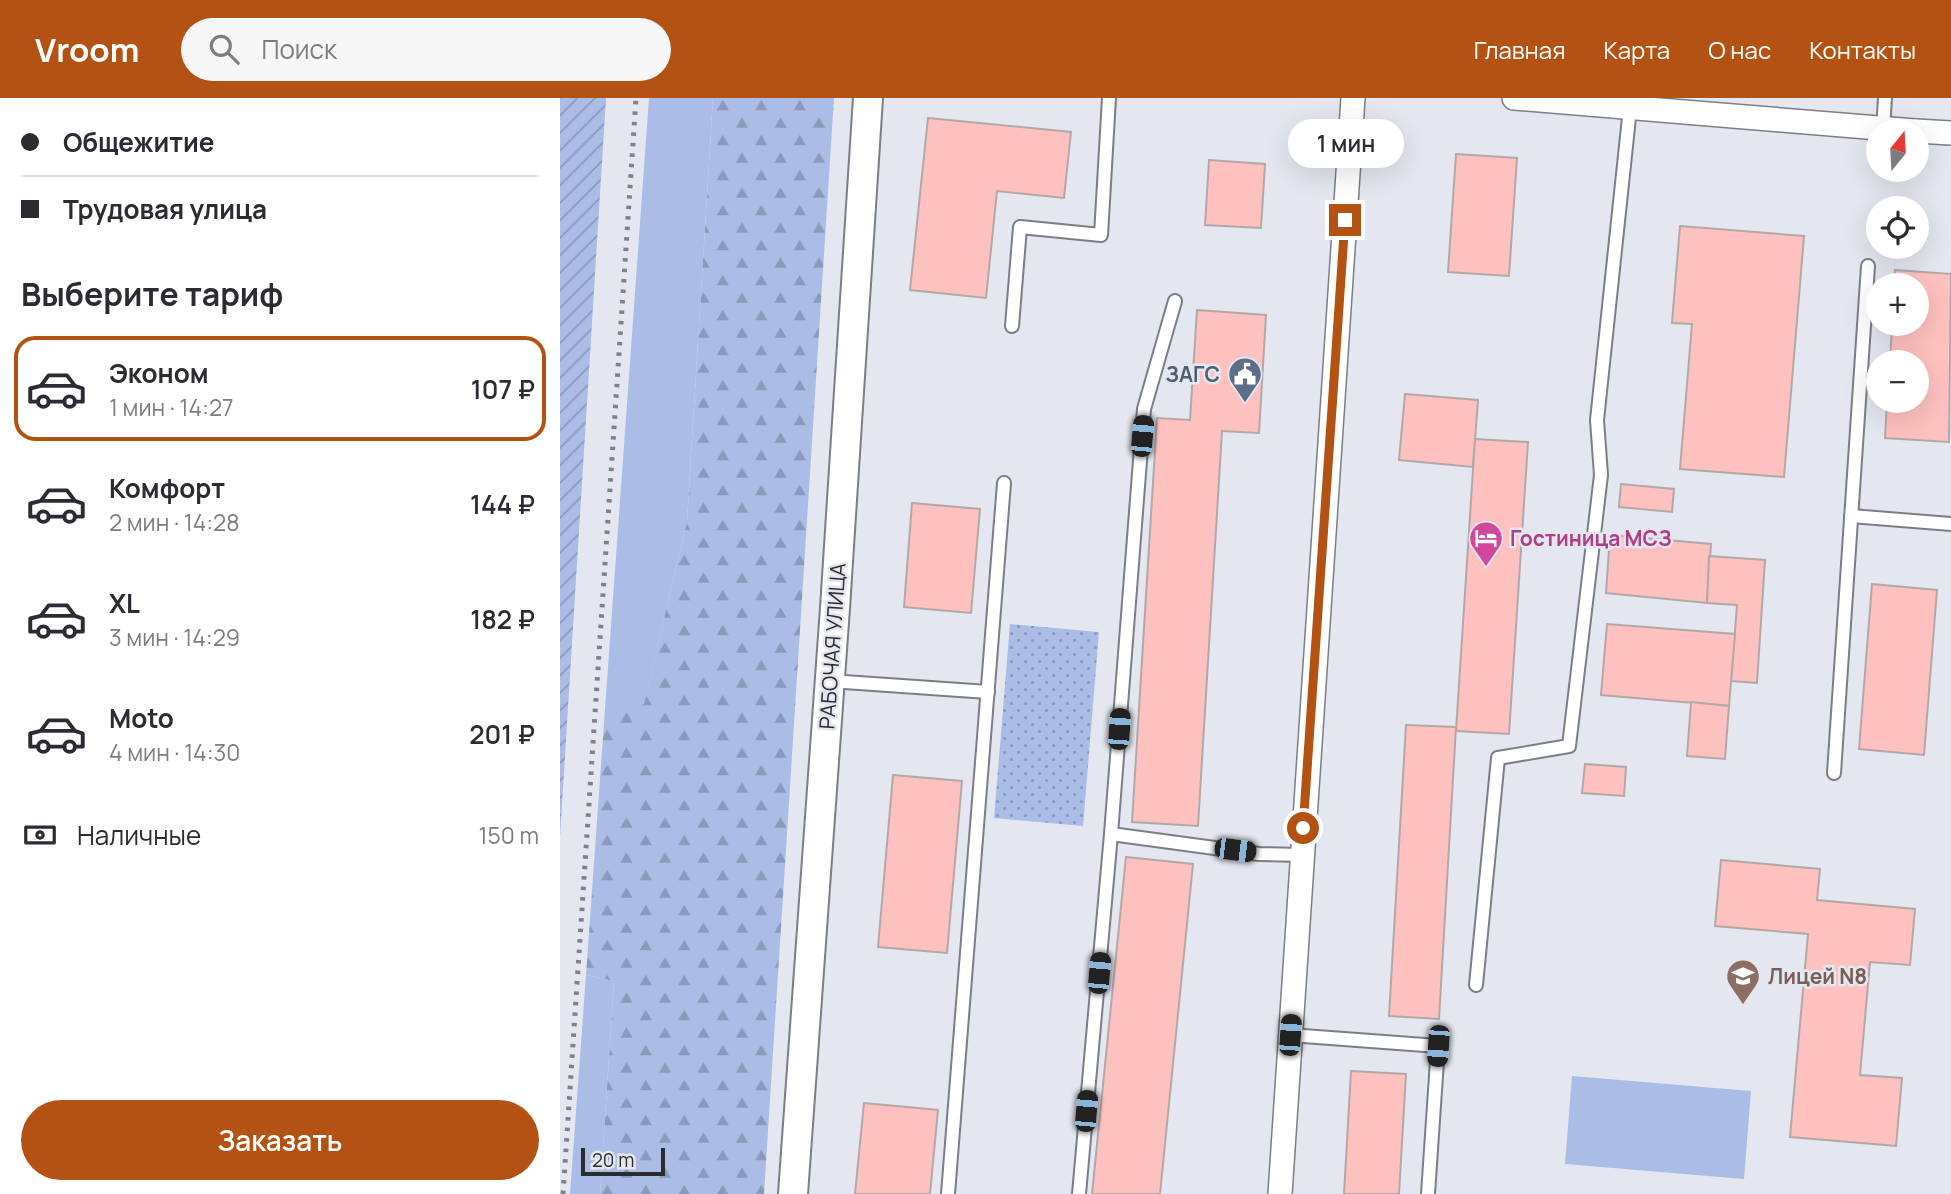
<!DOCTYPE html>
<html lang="ru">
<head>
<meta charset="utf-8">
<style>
	body { margin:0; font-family:Manrope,sans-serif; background:#f7f7f7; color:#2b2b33; height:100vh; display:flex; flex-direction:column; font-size:26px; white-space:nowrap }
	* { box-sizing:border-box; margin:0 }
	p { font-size:23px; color:#7c7c81 }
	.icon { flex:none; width:38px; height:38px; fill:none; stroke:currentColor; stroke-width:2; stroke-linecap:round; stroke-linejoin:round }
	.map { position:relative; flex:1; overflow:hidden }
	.sheet { display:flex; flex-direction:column; background:#fff; width:560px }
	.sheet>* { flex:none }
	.guide { display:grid; align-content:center; height:154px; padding:0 21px; background:#fff }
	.needle { width:46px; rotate:18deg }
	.tools { position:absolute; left:1306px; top:21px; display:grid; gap:14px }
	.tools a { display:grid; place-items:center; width:63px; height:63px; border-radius:50%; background:#fff; box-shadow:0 7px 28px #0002; font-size:35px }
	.scale { position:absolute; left:21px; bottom:18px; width:84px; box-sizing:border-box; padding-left:7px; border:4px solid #2a2c2e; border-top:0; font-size:19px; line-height:24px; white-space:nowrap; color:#2a2c2e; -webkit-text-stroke:5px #e4e7ef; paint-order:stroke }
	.end { position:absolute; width:32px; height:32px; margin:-16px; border:9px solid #b45213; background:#fff; box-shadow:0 0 0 4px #fff }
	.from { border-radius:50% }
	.bubble { position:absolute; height:49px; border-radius:24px; background:#fff; box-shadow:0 7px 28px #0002; font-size:23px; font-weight:600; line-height:49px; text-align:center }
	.car { position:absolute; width:21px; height:42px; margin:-21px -10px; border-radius:9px; box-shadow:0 0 5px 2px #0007; background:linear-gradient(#222 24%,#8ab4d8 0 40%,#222 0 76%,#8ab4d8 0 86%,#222 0) }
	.guide b { display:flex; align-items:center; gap:24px; height:66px; font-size:26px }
	.guide b+b { border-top:2px solid #e1e1e2 }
	.guide i { width:18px; height:18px; background:#2b2b33 }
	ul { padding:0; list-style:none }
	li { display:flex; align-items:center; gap:21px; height:105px; margin:0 14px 10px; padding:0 7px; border:4px solid transparent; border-radius:21px }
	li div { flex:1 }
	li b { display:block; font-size:26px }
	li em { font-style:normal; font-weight:600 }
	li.selected { border-color:#b45213 }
	li>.icon { width:63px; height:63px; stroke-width:1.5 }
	h2 { padding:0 21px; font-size:32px; line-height:84px }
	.pay { display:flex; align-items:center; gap:18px; height:77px; padding:0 21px; font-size:26px }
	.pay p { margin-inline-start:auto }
	.button { display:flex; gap:14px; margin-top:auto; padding:14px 21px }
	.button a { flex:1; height:80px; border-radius:42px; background:#b45213; color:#fff; font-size:28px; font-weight:600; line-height:80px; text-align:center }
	header { display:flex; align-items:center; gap:42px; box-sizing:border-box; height:98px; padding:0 35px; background:#b45213; color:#fff }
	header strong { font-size:33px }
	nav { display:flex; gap:38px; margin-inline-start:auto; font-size:24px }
	.search { width:490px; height:63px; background:#f7f7f7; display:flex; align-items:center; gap:18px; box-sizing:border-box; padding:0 24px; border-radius:38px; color:#7c7c81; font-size:26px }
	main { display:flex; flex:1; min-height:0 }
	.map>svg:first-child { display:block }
	.grass { fill:#abbde6 }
	.forest { fill:url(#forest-firs) }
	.park { fill:url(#park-dots) }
	.garden { fill:url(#garden-furrows) }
	.building { fill:#fec1bf; stroke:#b2a8a8; stroke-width:2 }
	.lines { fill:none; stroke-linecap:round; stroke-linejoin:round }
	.service-casing { stroke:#7b7e85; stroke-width:16 }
	.minor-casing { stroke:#7b7e85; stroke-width:26 }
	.tertiary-casing { stroke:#7b7e85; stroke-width:32 }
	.service { stroke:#fff; stroke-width:12 }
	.minor { stroke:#fff; stroke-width:23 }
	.tertiary { stroke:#fff; stroke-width:28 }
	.rail { stroke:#7f8186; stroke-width:5; stroke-dasharray:3.5 7; stroke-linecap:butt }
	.route { stroke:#b45213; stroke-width:9 }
	.labels { text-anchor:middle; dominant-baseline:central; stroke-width:5; stroke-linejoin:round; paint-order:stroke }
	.service-label { font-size:21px; font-weight:bold; fill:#4e5e75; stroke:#e4e7ef; text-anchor:end }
	.hotel-label { font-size:21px; font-weight:bold; fill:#b23c85; stroke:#e4e7ef; text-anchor:start }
	.street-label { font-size:21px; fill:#2a2c2e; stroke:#e4e7ef }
	.education-label { font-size:21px; font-weight:bold; fill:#785e54; stroke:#e4e7ef; text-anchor:start }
</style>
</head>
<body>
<header>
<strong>Vroom</strong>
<div class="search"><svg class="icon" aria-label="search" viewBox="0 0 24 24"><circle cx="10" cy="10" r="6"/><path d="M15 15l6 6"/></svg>Поиск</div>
<nav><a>Главная</a><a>Карта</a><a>О нас</a><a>Контакты</a></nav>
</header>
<main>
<section class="sheet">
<div class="guide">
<b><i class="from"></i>Общежитие</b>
<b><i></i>Трудовая улица</b>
</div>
<h2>Выберите тариф</h2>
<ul>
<li class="selected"><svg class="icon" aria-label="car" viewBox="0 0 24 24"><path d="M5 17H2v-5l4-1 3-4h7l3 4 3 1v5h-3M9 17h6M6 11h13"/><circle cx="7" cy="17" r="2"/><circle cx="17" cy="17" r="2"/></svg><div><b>Эконом</b><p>1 мин · 14:27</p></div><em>107 ₽</em></li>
<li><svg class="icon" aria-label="car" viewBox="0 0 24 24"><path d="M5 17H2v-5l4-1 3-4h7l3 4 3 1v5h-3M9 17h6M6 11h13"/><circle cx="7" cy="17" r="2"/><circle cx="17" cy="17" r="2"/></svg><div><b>Комфорт</b><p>2 мин · 14:28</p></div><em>144 ₽</em></li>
<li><svg class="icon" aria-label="car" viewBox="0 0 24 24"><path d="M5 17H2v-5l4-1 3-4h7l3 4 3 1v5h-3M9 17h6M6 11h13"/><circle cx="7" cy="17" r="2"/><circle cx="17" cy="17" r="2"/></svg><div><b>XL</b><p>3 мин · 14:29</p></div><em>182 ₽</em></li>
<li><svg class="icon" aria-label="car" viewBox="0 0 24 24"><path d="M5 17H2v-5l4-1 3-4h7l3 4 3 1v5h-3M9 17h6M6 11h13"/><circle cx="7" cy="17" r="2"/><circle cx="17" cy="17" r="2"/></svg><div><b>Moto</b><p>4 мин · 14:30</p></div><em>201 ₽</em></li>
</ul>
<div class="pay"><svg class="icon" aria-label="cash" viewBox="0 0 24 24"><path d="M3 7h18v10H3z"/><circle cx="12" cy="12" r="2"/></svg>Наличные<p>150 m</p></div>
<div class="button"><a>Заказать</a></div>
</section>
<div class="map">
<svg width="1391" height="1096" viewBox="0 0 1391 1096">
	<defs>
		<pattern id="forest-firs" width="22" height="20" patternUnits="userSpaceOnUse" patternTransform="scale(1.75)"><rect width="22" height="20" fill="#abbde6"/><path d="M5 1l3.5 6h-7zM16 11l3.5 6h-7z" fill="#8b9abb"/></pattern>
		<pattern id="park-dots" width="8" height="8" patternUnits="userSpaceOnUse" patternTransform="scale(1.75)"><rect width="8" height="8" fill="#abbde6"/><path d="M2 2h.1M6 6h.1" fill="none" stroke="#8b9abb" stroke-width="1.8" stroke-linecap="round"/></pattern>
		<pattern id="garden-furrows" width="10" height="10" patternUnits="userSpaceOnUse" patternTransform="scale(1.75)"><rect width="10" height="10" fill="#abbde6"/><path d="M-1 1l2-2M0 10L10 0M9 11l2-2" fill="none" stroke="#8b9abb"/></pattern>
	</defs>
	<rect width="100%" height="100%" fill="#e4e7ef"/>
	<g class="grass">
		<polygon points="89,0 153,0 127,423 84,607 44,625"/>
		<polygon points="26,877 54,883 40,1096 10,1096"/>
		<polygon points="1012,978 1191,993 1184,1081 1005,1066"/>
	</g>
	<polygon class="forest" points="153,0 274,0 204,1096 40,1096 54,883 26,877 44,625 84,606 127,423"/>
	<polygon class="park" points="450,526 539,534 523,728 434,720"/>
	<polygon class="garden" points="0,0 46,0 0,738"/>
	<g class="building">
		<polygon points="368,20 511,34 504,100 437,93 426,200 350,192"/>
		<polygon points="896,56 957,60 949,178 888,174"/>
		<polygon points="649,62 705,66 701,130 645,127"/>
		<polygon points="1120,128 1244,138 1224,379 1120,371 1132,226 1112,225"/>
		<polygon points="1335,172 1391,176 1389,344 1325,340 1327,303 1356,303 1356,264 1330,264 1332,226 1356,226 1356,187 1334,187"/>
		<polygon points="637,212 706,217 699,335 662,333 638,728 572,724 597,320 630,322"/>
		<polygon points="845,296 918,302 913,369 839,362"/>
		<polygon points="915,341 968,344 949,636 896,633"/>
		<polygon points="1061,386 1114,391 1112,414 1059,409"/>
		<polygon points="352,405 420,411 411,515 344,509"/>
		<polygon points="1050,437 1151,446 1147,505 1046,495"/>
		<polygon points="1149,458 1205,462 1197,585 1171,583 1177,507 1147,505"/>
		<polygon points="1312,486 1377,492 1364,657 1299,651"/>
		<polygon points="1047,526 1175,536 1169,608 1041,597"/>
		<polygon points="1131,604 1169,608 1165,661 1127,658"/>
		<polygon points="846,627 896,629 879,921 829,918"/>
		<polygon points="1025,666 1066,669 1064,698 1022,695"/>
		<polygon points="333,677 402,683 387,855 318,849"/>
		<polygon points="566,759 633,766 600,1096 532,1096"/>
		<polygon points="1161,762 1260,771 1257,802 1355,811 1350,867 1310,864 1300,977 1342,980 1336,1048 1230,1039 1248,836 1155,828"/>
		<polygon points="791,973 846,976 839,1096 784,1096"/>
		<polygon points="304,1005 378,1012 370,1096 295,1096"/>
	</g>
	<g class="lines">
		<g class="service-casing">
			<g id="service">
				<polyline points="1323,31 1325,0"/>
				<polyline points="452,228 460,129 541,137 549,0"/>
				<polyline points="1291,418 1391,426"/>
				<polyline points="270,583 428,594"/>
				<polyline points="1274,675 1308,168"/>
				<polyline points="551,736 699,756 741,757"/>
				<polyline points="916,887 938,660 1009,648 1041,377 1037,322 1070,10"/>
				<polyline points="730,937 878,948 868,1096"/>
				<polyline points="388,1096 444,385"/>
				<polyline points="519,1096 551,736 584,311 615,203"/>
			</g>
		</g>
		<g class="minor-casing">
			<g id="minor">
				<polyline points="954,0 1355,33"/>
				<polyline points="1356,33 1391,35"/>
				<polyline points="720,1096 793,0"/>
			</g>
		</g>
		<g class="tertiary-casing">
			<polyline id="tertiary" points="233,1096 275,510 308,0"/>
		</g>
		<use href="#service" class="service"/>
		<use href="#minor" class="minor"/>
		<use href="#tertiary" class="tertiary"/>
		<polyline class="rail" points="3,1096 76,0"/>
	</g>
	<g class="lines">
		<polyline class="route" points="743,730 785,122"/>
	</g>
	<defs>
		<g id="civic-pin" transform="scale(1.75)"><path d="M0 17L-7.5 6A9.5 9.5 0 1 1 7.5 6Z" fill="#5c6f8a" stroke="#e4e7ef"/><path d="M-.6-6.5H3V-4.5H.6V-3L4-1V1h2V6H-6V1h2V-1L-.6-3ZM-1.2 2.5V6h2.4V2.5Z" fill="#fff"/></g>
		<g id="hotel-pin" transform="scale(1.75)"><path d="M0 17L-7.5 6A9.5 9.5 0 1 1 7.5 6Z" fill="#d1479c" stroke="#e4e7ef"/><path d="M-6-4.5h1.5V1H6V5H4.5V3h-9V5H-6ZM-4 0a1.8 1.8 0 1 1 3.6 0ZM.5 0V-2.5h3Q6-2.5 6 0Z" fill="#fff"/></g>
		<g id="school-pin" transform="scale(1.75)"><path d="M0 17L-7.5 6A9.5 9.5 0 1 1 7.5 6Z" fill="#8d6e63" stroke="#e4e7ef"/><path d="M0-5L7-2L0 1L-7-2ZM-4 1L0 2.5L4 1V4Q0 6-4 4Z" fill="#fff"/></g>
	</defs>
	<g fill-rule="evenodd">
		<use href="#civic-pin" x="685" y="276"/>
		<use href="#hotel-pin" x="926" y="440"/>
		<use href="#school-pin" x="1183" y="878"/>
	</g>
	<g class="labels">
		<g class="service-label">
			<text x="660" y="276">ЗАГС</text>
		</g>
		<g class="hotel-label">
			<text x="950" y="440">Гостиница МСЗ</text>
		</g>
		<g class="street-label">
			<text transform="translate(272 548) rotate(-86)">РАБОЧАЯ УЛИЦА</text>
		</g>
		<g class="education-label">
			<text x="1208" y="878">Лицей N8</text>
		</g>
	</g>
</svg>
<div class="tools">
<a><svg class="needle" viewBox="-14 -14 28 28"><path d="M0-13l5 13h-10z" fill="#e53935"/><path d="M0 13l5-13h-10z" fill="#7c7c81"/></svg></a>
<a><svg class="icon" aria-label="locate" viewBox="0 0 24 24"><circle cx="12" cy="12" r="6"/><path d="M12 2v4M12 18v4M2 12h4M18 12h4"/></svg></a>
<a>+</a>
<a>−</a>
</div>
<div class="scale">20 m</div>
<i class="end from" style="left:743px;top:730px"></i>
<i class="end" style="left:785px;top:122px"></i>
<div class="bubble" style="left:728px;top:21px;width:116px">1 мин</div>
<i class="car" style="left:582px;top:338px;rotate:5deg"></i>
<i class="car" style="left:559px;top:631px;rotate:4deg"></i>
<i class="car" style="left:675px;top:752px;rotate:97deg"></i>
<i class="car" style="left:539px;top:875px;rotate:5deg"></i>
<i class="car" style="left:730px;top:937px;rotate:4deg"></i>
<i class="car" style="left:878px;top:948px;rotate:184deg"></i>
<i class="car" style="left:526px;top:1013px;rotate:5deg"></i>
</div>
</main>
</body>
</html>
